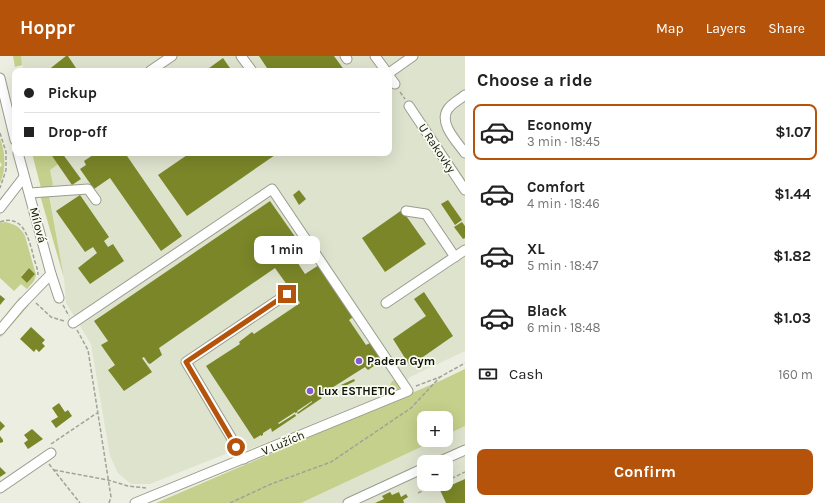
<!DOCTYPE html>
<html lang="en">
<head>
<meta charset="utf-8">
<style>
	body { margin:0; font-family:Karla,sans-serif; background:#f6f6f6; color:#222; height:100vh; display:flex; flex-direction:column; font-size:15px; white-space:nowrap }
	* { box-sizing:border-box; margin:0 }
	p { font-size:13px; color:#767676 }
	.icon { flex:none; width:22px; height:22px; fill:none; stroke:currentColor; stroke-width:2; stroke-linecap:round; stroke-linejoin:round }
	.map { position:relative; flex:1; overflow:hidden }
	.sheet { display:flex; flex-direction:column; background:#fff; width:360px }
	.sheet>* { flex:none }
	.banner { position:absolute; left:12px; top:12px; width:380px; height:88px; border-radius:8px; box-shadow:0 4px 16px #0002; display:grid; align-content:center; height:88px; padding:0 12px; background:#fff }
	.tools { position:absolute; left:417px; top:355px; display:grid; gap:8px }
	.tools a { display:grid; place-items:center; width:36px; height:36px; border-radius:8px; background:#fff; box-shadow:0 4px 16px #0002; font-size:20px }
	.end { position:absolute; width:18px; height:18px; margin:-9px; border:5px solid #b45309; background:#fff; box-shadow:0 0 0 2px #fff }
	.from { border-radius:50% }
	.bubble { position:absolute; height:28px; border-radius:8px; background:#fff; box-shadow:0 4px 16px #0002; font-size:13px; font-weight:700; line-height:28px; text-align:center }
	.banner b { display:flex; align-items:center; gap:14px; height:38px; font-size:15px }
	.banner b+b { border-top:1px solid #e0e0e0 }
	.banner i { width:10px; height:10px; background:#222 }
	ul { padding:0; list-style:none }
	li { display:flex; align-items:center; gap:12px; height:56px; margin:0 8px 6px; padding:0 4px; border:2px solid transparent; border-radius:8px }
	li div { flex:1 }
	li b { display:block; font-size:15px }
	li em { font-style:normal; font-weight:700 }
	li.on { border-color:#b45309 }
	li>.icon { width:36px; height:36px; stroke-width:1.5 }
	h2 { padding:0 12px; font-size:18px; line-height:48px }
	.pay { display:flex; align-items:center; gap:10px; height:44px; padding:0 12px; font-size:15px }
	.pay p { margin-inline-start:auto }
	.action { display:flex; gap:8px; margin-top:auto; padding:8px 12px }
	.action a { flex:1; height:46px; border-radius:8px; background:#b45309; color:#fff; font-size:16px; font-weight:700; line-height:46px; text-align:center }
	header { display:flex; align-items:center; gap:24px; box-sizing:border-box; height:56px; padding:0 20px; background:#b45309; color:#fff }
	header strong { font-size:19px }
	nav { display:flex; gap:22px; margin-inline-start:auto; font-size:14px }
	main { display:flex; flex:1; min-height:0 }
	.map>svg:first-child { display:block }
	.built { fill:#dee3ce; fill-rule:evenodd }
	.green { fill:#c4d08b; fill-rule:evenodd }
	.building { fill:#7a8628 }
	.lines { fill:none; stroke-linecap:round; stroke-linejoin:round }
	.minor-casing { stroke:#999c8f; stroke-width:11 }
	.path { stroke:#a1a398; stroke-width:1.5; stroke-dasharray:4 2; stroke-linecap:butt }
	.minor { stroke:#fff; stroke-width:9 }
	.route { stroke:#b45309; stroke-width:5 }
	.poi-dot { fill:#8459d3; stroke:#f8fbee; stroke-width:1.5 }
	.labels { text-anchor:middle; dominant-baseline:central; stroke-width:3.5; stroke-linejoin:round; paint-order:stroke }
	.street-label { font-size:12px; fill:#10110c; stroke:#f8fbee }
	.poi-label { font-size:12px; font-weight:bold; fill:#10110c; stroke:#f8fbee; text-anchor:start }
</style>
</head>
<body>
<header>
<strong>Hoppr</strong>
<nav><a>Map</a><a>Layers</a><a>Share</a></nav>
</header>
<main>
<div class="map">
<svg width="465" height="447" viewBox="0 0 465 447">
	<rect width="100%" height="100%" fill="#ebeee0"/>
	<g class="built">
		<polygon points="20,0 465,0 465,295 410,321 397,334 250,393 228,397 150,428 131,428 118,417 110,400 91,288 66,247 64,222 42,97 389,97 389,15 24,15"/>
		<path d="M465,370V447H301L436,384H446V379ZM424,406H446V428H424Z"/>
	</g>
	<g class="green">
		<polygon points="13,0 21,0 22,9 15,11"/>
		<path d="M0,82C5,96 7,113 0,127V111L2,109L0,106Z"/>
		<polygon points="32,97 50,97 58,108 50,114 53,129 48,131 41,132"/>
		<polygon points="40,139 49,139 64,222"/>
		<path d="M5,166C14,168 20,170 25,180L36,219L34,225L27,233L21,228L14,235L0,222V167ZM29,212L35,218L27,227L21,220Z"/>
		<polygon points="20,241 29,249 1,281 0,280 0,266"/>
		<polygon points="465,313 465,370 446,379 446,362 424,362 424,384 436,384 301,447 156,447 442,324"/>
		<polygon points="396,324 400,329 399,333 386,338 392,325"/>
	</g>
	<g class="building">
		<polygon points="66,0 68,0 78,15 47,15"/>
		<polygon points="259,0 334,0 345,15 269,15"/>
		<polygon points="223,2 232,15 205,15"/>
		<polygon points="50,97 62,97 81,123 72,129"/>
		<polygon points="96,97 125,97 182,180 161,195 110,122 94,133 80,113 86,109 84,105"/>
		<polygon points="190,97 278,97 187,160 158,119"/>
		<polygon points="299,134 306,143 299,149 293,139"/>
		<polygon points="80,139 109,181 104,185 108,191 113,188 124,205 90,228 78,212 97,197 93,191 85,196 56,155"/>
		<polygon points="448,144 462,164 455,169 441,148"/>
		<polygon points="270,145 303,192 293,199 301,212 305,218 319,209 353,261 349,264 366,289 370,287 380,301 372,307 374,310 368,314 365,311 319,340 322,342 298,358 297,357 312,346 312,345 297,355 298,356 295,357 295,356 278,367 279,368 295,358 296,360 272,376 271,372 263,377 263,379 261,380 261,379 254,383 206,310 240,288 239,286 252,276 254,278 300,247 275,212 159,292 162,299 150,308 148,307 144,301 142,302 152,316 124,335 108,314 115,309 101,289 108,285 94,265"/>
		<polygon points="402,154 426,188 385,216 362,182"/>
		<polygon points="462,166 465,170 465,182 463,183 454,171"/>
		<polygon points="29,212 35,218 27,227 21,221"/>
		<polygon points="424,236 453,280 410,310 393,283 426,260 414,243"/>
		<polygon points="0,239 5,243 0,249"/>
		<polygon points="31,271 45,284 42,287 45,290 39,296 36,293 34,296 20,283"/>
		<polygon points="354,323 355,325 343,331 341,329"/>
		<polygon points="59,347 65,356 68,354 72,360 56,372 51,365 58,361 52,352"/>
		<polygon points="0,365 5,370 0,375"/>
		<polygon points="32,373 43,383 28,393 24,387 28,384 24,379"/>
		<polygon points="0,380 3,384 3,386 0,387"/>
		<polygon points="0,411 6,417 0,421"/>
		<polygon points="465,423 465,447 446,447 440,434"/>
		<polygon points="390,436 392,439 399,436 401,441 406,438 408,441 403,444 404,447 375,447 384,443 382,440"/>
	</g>
	<g class="lines">
		<g class="minor-casing">
			<g id="minor">
				<polyline points="241,0 252,15"/>
				<polyline points="345,0 347,3"/>
				<polyline points="375,0 386,15"/>
				<polyline points="150,15 172,0"/>
				<polyline points="389,17 413,0"/>
				<polyline points="389,20 395,28"/>
				<polyline points="0,22 15,84"/>
				<path d="M465,39C459,44 452,47 448,53C438,67 457,86 465,97"/>
				<polyline points="409,50 465,134"/>
				<polyline points="18,97 51,218 59,242"/>
				<polyline points="30,137 88,133 96,144"/>
				<polyline points="0,152 24,121"/>
				<polyline points="406,155 426,158 455,201"/>
				<polyline points="386,247 465,194"/>
				<polyline points="73,267 272,133 408,335 135,447"/>
				<polyline points="0,274 20,250 51,218"/>
				<polyline points="244,403 186,306 287,238"/>
				<polyline points="438,406 465,394"/>
				<polyline points="0,432 51,397"/>
				<polyline points="348,447 424,412"/>
			</g>
		</g>
		<g class="path">
			<polyline points="400,36 405,43"/>
			<polyline points="0,77 6,96 6,114 0,132"/>
			<path d="M0,166C23,158 28,181 33,198C34,205 38,212 38,219"/>
			<polyline points="36,247 51,261 64,265"/>
			<polyline points="63,249 69,260"/>
			<polyline points="77,274 88,294 111,441 109,447"/>
			<polyline points="416,330 440,321 465,307"/>
			<polyline points="51,388 97,357"/>
			<polyline points="49,408 80,447"/>
			<polyline points="54,414 108,424 128,430 146,432"/>
			<polyline points="446,425 465,416"/>
			<polyline points="418,437 438,428"/>
			<polyline points="230,447 271,428 331,406 411,352 440,321"/>
		</g>
		<use href="#minor" class="minor"/>
	</g>
	<g class="lines">
		<polyline class="route" points="236,391 186,306 287,238"/>
	</g>
	<g class="poi-dot">
		<circle cx="359" cy="305" r="4"/>
		<circle cx="310" cy="335" r="4"/>
	</g>
	<g class="labels">
		<g class="street-label">
			<text transform="translate(437 92) rotate(56)">U Rakovky</text>
			<text transform="translate(38 169) rotate(75)">Mílová</text>
			<text transform="translate(283 387) rotate(-23)">V Lužích</text>
		</g>
		<g class="poi-label">
			<text x="367" y="305">Padera Gym</text>
			<text x="318" y="335">Lux ESTHETIC</text>
		</g>
	</g>
</svg>
<div class="tools">
<a>+</a>
<a>−</a>
</div>
<i class="end from" style="left:236px;top:391px"></i>
<i class="end" style="left:287px;top:238px"></i>
<div class="bubble" style="left:254px;top:180px;width:66px">1 min</div>
<div class="banner">
<b><i class="from"></i>Pickup</b>
<b><i></i>Drop-off</b>
</div>
</div>
<section class="sheet">
<h2>Choose a ride</h2>
<ul>
<li class="on"><svg class="icon" aria-label="car" viewBox="0 0 24 24"><path d="M5 17H2v-5l4-1 3-4h7l3 4 3 1v5h-3M9 17h6M6 11h13"/><circle cx="7" cy="17" r="2"/><circle cx="17" cy="17" r="2"/></svg><div><b>Economy</b><p>3 min · 18:45</p></div><em>$1.07</em></li>
<li><svg class="icon" aria-label="car" viewBox="0 0 24 24"><path d="M5 17H2v-5l4-1 3-4h7l3 4 3 1v5h-3M9 17h6M6 11h13"/><circle cx="7" cy="17" r="2"/><circle cx="17" cy="17" r="2"/></svg><div><b>Comfort</b><p>4 min · 18:46</p></div><em>$1.44</em></li>
<li><svg class="icon" aria-label="car" viewBox="0 0 24 24"><path d="M5 17H2v-5l4-1 3-4h7l3 4 3 1v5h-3M9 17h6M6 11h13"/><circle cx="7" cy="17" r="2"/><circle cx="17" cy="17" r="2"/></svg><div><b>XL</b><p>5 min · 18:47</p></div><em>$1.82</em></li>
<li><svg class="icon" aria-label="car" viewBox="0 0 24 24"><path d="M5 17H2v-5l4-1 3-4h7l3 4 3 1v5h-3M9 17h6M6 11h13"/><circle cx="7" cy="17" r="2"/><circle cx="17" cy="17" r="2"/></svg><div><b>Black</b><p>6 min · 18:48</p></div><em>$1.03</em></li>
</ul>
<div class="pay"><svg class="icon" aria-label="cash" viewBox="0 0 24 24"><path d="M3 7h18v10H3z"/><circle cx="12" cy="12" r="2"/></svg>Cash<p>160 m</p></div>
<div class="action"><a>Confirm</a></div>
</section>
</main>
</body>
</html>
